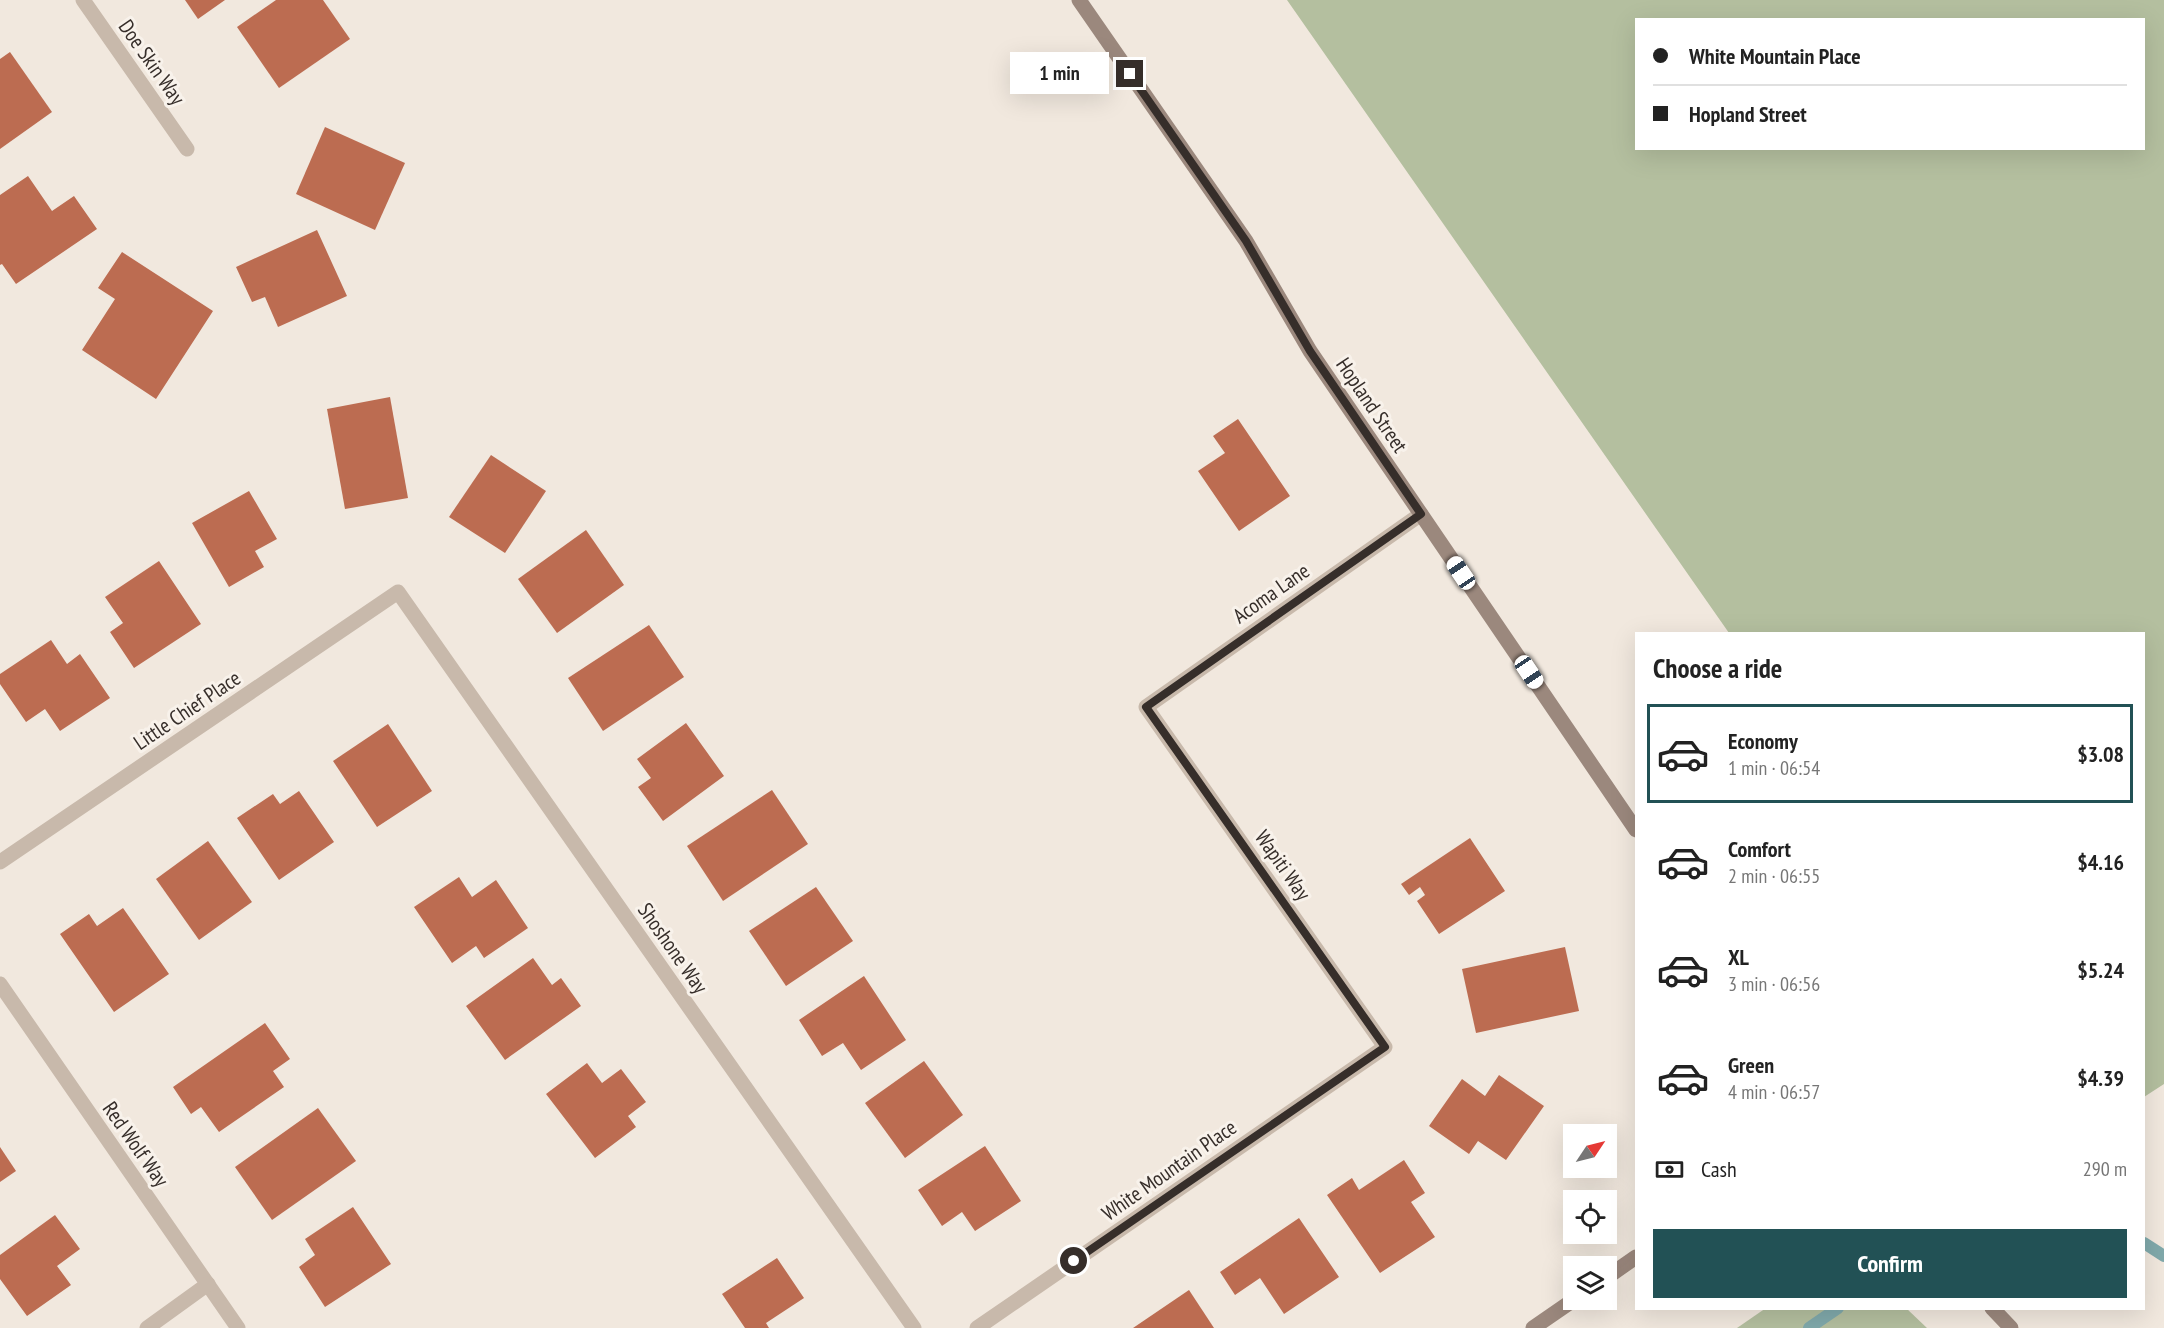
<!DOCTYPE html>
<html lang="en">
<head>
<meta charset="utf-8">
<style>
	body { margin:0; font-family:"PT Sans Narrow",sans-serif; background:#f2f2f2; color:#222; height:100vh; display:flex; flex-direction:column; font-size:22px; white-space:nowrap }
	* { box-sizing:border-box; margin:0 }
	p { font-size:20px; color:#767676 }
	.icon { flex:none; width:33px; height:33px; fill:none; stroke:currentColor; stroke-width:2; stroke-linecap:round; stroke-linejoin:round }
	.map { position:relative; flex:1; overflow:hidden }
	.details { position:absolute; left:1635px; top:632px; width:510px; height:678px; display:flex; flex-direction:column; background:#fff; border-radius:0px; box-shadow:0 6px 24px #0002 }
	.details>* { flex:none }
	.guide { position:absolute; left:1635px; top:18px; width:510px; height:132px; border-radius:0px; box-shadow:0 6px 24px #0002; display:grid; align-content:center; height:132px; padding:0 18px; background:#fff }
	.needle { width:39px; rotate:55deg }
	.controls { position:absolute; left:1563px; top:1124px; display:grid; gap:12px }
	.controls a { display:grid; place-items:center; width:54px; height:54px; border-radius:0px; background:#fff; box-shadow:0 6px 24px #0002; font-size:30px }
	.end { position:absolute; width:27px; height:27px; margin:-14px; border:8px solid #362e2a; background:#fff; box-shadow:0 0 0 3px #fff }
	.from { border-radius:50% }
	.bubble { position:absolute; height:42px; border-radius:0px; background:#fff; box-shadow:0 6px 24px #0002; font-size:20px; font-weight:800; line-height:42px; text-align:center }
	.car { position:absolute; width:18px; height:36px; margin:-18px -9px; border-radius:8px; box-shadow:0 0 4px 2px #0007; background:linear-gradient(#fff 24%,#345 0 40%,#fff 0 76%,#345 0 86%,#fff 0) }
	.guide b { display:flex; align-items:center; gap:21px; height:57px; font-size:22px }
	.guide b+b { border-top:2px solid #e0e0e0 }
	.guide i { width:15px; height:15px; background:#222 }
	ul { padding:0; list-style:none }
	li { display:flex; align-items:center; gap:18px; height:99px; margin:0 12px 9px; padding:0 6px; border:3px solid transparent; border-radius:0px }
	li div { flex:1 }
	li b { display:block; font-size:22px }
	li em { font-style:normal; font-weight:800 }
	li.active { border-color:#225155 }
	li>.icon { width:54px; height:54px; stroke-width:1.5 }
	h2 { padding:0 18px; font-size:27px; line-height:72px }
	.pay { display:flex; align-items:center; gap:15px; height:66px; padding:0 18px; font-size:22px }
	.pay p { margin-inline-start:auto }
	.cta { display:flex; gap:12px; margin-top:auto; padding:12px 18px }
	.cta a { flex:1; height:69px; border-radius:0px; background:#225155; color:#fff; font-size:24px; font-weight:800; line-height:69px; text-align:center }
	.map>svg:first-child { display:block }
	.green { fill:#b4bf9f; fill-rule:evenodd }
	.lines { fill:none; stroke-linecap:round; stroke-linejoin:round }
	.stream { stroke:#80a9ab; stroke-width:12 }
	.building { fill:#bc6c51 }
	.street { stroke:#c8b9ab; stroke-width:15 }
	.secondary { stroke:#9b887d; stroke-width:15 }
	.route { stroke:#362e2a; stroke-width:8 }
	.labels { text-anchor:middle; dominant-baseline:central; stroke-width:6; stroke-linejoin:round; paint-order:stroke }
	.street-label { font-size:21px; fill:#362e2a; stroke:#f8f2eb }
</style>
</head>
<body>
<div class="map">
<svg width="2164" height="1328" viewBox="0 0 2164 1328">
	<rect width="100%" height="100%" fill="#f1e8de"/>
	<g class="green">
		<path d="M1287,0H2164V1084L2144,1097V633H1729ZM1636,20H2144V148H1636Z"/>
		<polygon points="1766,1308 1906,1308 1927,1328 1737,1328"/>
	</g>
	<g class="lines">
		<g class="stream">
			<polyline points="2144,1243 2164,1256"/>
			<polyline points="1809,1328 1838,1308"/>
		</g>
	</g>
	<g class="building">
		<polygon points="185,0 225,0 198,19"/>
		<polygon points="276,0 323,0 350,39 279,88 237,27"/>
		<polygon points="10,52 52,112 0,149 0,59"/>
		<polygon points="325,127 405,163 375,230 296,194"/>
		<polygon points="28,176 52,211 74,196 97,229 16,284 2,264 0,265 0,195"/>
		<polygon points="317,230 347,296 278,327 265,297 252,302 236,267"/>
		<polygon points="122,252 213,311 156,399 82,350 115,299 98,288"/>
		<polygon points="390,397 408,498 345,509 327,409"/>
		<polygon points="1238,419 1290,496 1239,531 1198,471 1225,453 1213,436"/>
		<polygon points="491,455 546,491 505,553 449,517"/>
		<polygon points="249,491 277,539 255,551 264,567 229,587 192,523"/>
		<polygon points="586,530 624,585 557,633 518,579"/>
		<polygon points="159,561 201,624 134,668 110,632 123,623 105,597"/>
		<polygon points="649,625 684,677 603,731 568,678"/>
		<polygon points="51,640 67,664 80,654 110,698 60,731 45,709 26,722 0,684 0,674"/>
		<polygon points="686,723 724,776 663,821 638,787 651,778 637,759"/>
		<polygon points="388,724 432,791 377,827 333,761"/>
		<polygon points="772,790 808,844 723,901 687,846"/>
		<polygon points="299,791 334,842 279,880 237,818 273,794 280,804"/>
		<polygon points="1470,838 1505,891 1439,934 1417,901 1425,895 1420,887 1409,895 1401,884"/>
		<polygon points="208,841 252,902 199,940 156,879"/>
		<polygon points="459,877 472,897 496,880 528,928 484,958 476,946 452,963 414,907"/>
		<polygon points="816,887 853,941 786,986 749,931"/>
		<polygon points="123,908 169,974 114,1012 60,934 89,914 97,926"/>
		<polygon points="1565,947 1579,1011 1476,1033 1462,969"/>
		<polygon points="533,958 552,985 561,978 581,1006 505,1060 466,1006"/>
		<polygon points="864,976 906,1040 861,1070 843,1043 822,1056 799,1020"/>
		<polygon points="265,1023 290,1059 273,1071 284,1087 219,1132 201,1107 191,1114 173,1087"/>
		<polygon points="924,1061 963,1115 905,1158 865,1103"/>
		<polygon points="587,1063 602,1083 621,1069 646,1102 628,1116 636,1127 595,1158 546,1094"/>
		<polygon points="1499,1075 1544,1106 1506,1160 1478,1141 1469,1154 1429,1126 1462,1079 1485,1096"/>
		<polygon points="318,1108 356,1161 272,1220 235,1167"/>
		<polygon points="985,1146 1021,1201 975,1231 962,1212 942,1226 918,1190"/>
		<polygon points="0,1147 16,1171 0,1182"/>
		<polygon points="1404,1160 1425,1193 1411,1202 1435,1237 1380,1273 1327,1195 1352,1178 1359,1190"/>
		<polygon points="353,1207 391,1264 325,1307 299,1267 315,1255 305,1239"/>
		<polygon points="55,1215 80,1249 57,1266 71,1285 27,1316 0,1279 0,1255"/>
		<polygon points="1299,1218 1339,1277 1284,1314 1260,1278 1235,1295 1220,1272"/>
		<polygon points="777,1258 804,1298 766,1323 769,1328 745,1328 722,1294"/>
		<polygon points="1189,1290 1214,1328 1133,1328"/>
	</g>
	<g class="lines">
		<g class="street">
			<polyline points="83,0 187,149"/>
			<polyline points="0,862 398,592 914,1328"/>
			<polyline points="0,984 238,1328"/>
			<polyline points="147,1328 208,1284"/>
			<polyline points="977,1328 1385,1047 1146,707 1421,514"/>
		</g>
		<g class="secondary">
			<polyline points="1079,0 1246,241 1310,351 1636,830"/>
			<polyline points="1606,1278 1636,1257"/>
			<polyline points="1992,1308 2011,1328"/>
			<polyline points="1533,1328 1575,1299"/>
		</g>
	</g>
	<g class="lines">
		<polyline class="route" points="1074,1261 1385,1047 1146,707 1421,514 1310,351 1246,241 1130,74"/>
	</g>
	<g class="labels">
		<g class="street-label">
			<text transform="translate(152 62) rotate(55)">Doe Skin Way</text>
			<text transform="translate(1372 405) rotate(56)">Hopland Street</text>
			<text transform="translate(1271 593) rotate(-35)">Acoma Lane</text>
			<text transform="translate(187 710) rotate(-34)">Little Chief Place</text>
			<text transform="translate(1283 865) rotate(55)">Wapiti Way</text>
			<text transform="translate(673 948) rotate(55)">Shoshone Way</text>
			<text transform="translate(136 1144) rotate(55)">Red Wolf Way</text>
			<text transform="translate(1169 1170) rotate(-35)">White Mountain Place</text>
		</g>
	</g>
</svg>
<div class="controls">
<a><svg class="needle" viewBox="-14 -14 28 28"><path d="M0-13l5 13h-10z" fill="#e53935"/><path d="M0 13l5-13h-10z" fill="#767676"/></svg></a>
<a><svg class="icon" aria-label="locate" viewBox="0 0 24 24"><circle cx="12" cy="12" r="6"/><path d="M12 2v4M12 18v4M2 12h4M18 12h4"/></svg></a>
<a><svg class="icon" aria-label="layers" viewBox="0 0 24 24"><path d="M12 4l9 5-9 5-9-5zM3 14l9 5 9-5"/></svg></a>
</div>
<i class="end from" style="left:1074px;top:1261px"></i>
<i class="end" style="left:1130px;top:74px"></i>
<div class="bubble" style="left:1010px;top:52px;width:99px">1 min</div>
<i class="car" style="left:1461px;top:573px;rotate:326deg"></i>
<i class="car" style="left:1529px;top:672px;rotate:146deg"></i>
<div class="guide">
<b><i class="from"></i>White Mountain Place</b>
<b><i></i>Hopland Street</b>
</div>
<section class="details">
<h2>Choose a ride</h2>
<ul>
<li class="active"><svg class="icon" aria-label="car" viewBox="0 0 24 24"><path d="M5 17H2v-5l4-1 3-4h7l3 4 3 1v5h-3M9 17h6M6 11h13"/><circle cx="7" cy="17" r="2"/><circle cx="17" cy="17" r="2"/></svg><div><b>Economy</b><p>1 min · 06:54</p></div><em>$3.08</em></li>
<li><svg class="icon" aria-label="car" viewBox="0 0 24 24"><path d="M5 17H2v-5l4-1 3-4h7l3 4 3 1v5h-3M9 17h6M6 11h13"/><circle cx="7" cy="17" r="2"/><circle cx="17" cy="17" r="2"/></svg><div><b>Comfort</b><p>2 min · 06:55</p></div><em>$4.16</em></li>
<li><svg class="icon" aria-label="car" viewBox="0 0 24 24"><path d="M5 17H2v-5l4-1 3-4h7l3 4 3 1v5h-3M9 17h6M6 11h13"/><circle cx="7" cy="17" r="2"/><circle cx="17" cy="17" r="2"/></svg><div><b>XL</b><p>3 min · 06:56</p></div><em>$5.24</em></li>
<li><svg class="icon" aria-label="car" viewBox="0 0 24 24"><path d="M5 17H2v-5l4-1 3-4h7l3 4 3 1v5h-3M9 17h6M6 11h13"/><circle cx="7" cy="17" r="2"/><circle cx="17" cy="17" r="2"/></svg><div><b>Green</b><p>4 min · 06:57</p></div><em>$4.39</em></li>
</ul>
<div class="pay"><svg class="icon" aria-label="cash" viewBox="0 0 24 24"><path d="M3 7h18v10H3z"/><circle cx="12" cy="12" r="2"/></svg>Cash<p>290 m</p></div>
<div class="cta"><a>Confirm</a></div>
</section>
</div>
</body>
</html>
